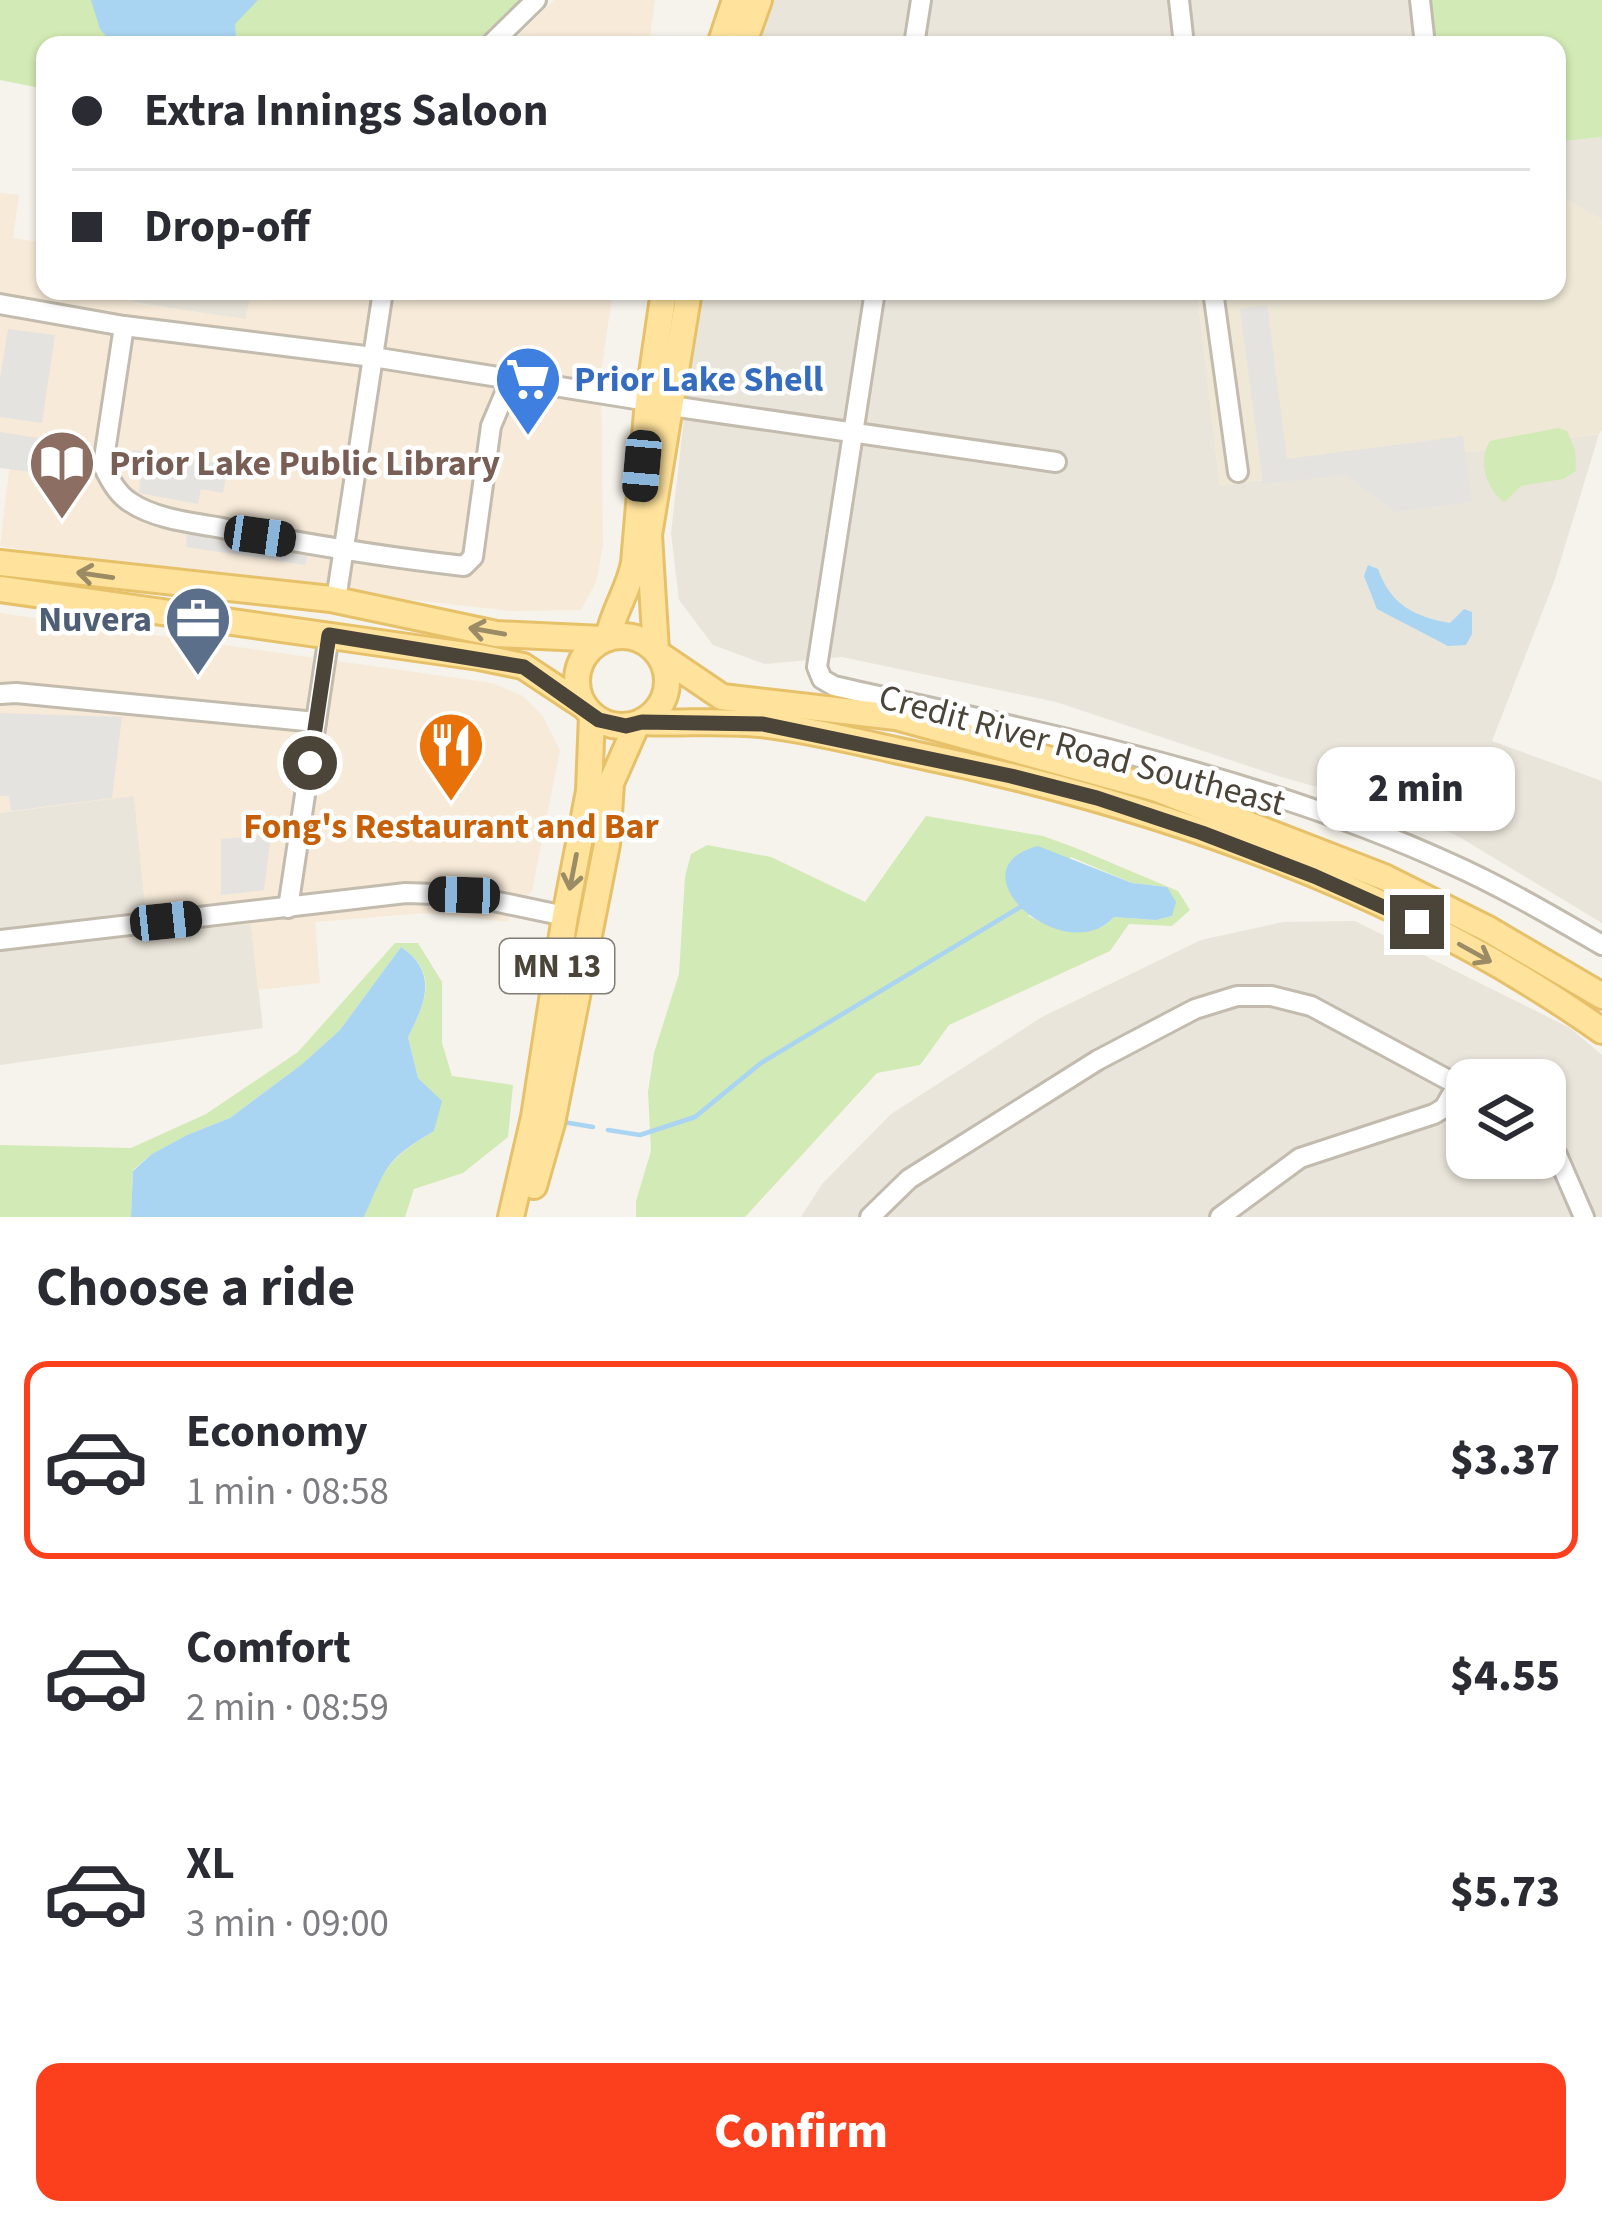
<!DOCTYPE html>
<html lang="en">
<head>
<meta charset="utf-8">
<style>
	body { margin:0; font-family:"Source Sans 3",sans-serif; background:#f2f2f3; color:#2b2b33; height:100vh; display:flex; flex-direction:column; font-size:45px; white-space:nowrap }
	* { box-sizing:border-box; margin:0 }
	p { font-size:39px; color:#7c7c81 }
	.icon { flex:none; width:66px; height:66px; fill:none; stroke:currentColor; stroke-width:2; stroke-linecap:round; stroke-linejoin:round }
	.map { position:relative; height:1217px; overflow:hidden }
	.side { display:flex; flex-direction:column; background:#fff; flex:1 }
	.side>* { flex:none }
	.guide { position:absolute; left:36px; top:36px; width:1530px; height:264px; border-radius:24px; box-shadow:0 3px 9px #0004; display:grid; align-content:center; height:264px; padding:0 36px; background:#fff }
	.buttons { position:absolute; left:1446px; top:1059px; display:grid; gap:24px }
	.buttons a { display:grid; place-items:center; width:120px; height:120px; border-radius:24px; background:#fff; box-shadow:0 3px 9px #0004; font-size:60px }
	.end { position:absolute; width:54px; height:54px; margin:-27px; border:15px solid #4b4439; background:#fff; box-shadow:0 0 0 6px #fff }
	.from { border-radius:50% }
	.bubble { position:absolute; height:84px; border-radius:24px; background:#fff; box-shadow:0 3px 9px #0004; font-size:39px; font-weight:800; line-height:84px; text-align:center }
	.car { position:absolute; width:36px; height:72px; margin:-36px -18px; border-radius:15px; box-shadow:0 0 9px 3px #0007; background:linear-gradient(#222 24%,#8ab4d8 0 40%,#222 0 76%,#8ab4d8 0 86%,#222 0) }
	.guide b { display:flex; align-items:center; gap:42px; height:114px; font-size:45px }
	.guide b+b { border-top:3px solid #e1e1e2 }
	.guide i { width:30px; height:30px; background:#2b2b33 }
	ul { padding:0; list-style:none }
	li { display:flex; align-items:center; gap:36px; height:198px; margin:0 24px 18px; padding:0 12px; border:6px solid transparent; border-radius:24px }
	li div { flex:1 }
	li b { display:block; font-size:45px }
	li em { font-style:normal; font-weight:800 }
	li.active { border-color:#fc3f1d }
	li>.icon { width:108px; height:108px; stroke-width:1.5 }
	h2 { padding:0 36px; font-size:54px; line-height:144px }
	.action { display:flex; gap:24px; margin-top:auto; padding:24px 36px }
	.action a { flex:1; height:138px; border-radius:24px; background:#fc3f1d; color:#fff; font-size:48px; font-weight:800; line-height:138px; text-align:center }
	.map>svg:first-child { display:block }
	.residential { fill:#eae5da; fill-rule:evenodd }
	.commercial { fill:#f7ead8 }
	.education { fill:#efe8d6 }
	.green { fill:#d2eab5; fill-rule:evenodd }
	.parking { fill:#e5e3e0 }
	.water { fill:#a9d4f2 }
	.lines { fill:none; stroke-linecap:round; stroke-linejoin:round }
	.stream { stroke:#a9d4f2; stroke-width:4.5 }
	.minor-casing { stroke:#c2bbae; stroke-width:24 }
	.major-casing { stroke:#e6c16a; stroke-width:30 }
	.minor { stroke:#fff; stroke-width:18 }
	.major { stroke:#ffe39c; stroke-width:24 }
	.oneway { stroke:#9c8c66 }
	.route { stroke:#4b4439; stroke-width:15 }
	.labels { text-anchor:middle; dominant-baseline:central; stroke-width:9; stroke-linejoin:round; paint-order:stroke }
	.shield { fill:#fff; stroke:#817c74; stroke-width:3 }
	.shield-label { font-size:33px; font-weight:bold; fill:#4b4439 }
	.shop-label { font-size:36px; font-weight:bold; fill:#366cbe; stroke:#fff; text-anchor:start }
	.education-label { font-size:36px; font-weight:bold; fill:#785e54; stroke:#fff; text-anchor:start }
	.service-label { font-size:36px; font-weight:bold; fill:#4e5e75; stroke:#fff; text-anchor:end }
	.street-label { font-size:36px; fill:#4b4439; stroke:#fff }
	.food-label { font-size:36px; font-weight:bold; fill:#c56008; stroke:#fff }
</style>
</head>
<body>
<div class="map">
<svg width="1602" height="1217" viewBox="0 0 1602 1217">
	<rect width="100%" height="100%" fill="#f6f3ec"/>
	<g class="residential">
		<polygon points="774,0 1429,0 1435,45 754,45"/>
		<polygon points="1602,137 1602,220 1557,194 1557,142"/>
		<polygon points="135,291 251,291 246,320 133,302"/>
		<polygon points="703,291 1197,291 1220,486 1599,434 1554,582 1492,741 1602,781 1602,923 1456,835 1370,802 1278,776 1056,702 842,657 765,664 713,645 679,600 671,533 692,348"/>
		<polygon points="134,795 148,933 251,924 263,1028 0,1065 0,813"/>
		<path d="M1355,921L1570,1028L1602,1055V1217H801L822,1184L891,1114L1042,1017L1201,940L1283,922ZM1467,1080H1545V1158H1467Z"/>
	</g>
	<g class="commercial">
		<polygon points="554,0 655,0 649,45 509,45"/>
		<polygon points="0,193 19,195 13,238 45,243 45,291 135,291 134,303 246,319 251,291 613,291 601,372 603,546 596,582 581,610 513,611 386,597 228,573 159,572 0,546 11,454 0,452"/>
		<polygon points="0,613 492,683 523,696 542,715 560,750 532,891 511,911 508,922 426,913 315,922 320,983 258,990 251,924 148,934 134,796 0,813"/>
	</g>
	<polygon class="education" points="1557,194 1602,220 1602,430 1599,434 1220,486 1197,291 1557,291"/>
	<g class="green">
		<polygon points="0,0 521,0 480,45 45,45 45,89 0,80"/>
		<polygon points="1429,0 1602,0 1602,137 1557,142 1557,45 1435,45"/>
		<path d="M1558,428L1567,431L1575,450L1576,471L1563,479L1521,486L1504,503C1487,489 1477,461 1490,441Z"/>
		<path d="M926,816L1043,836L1076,848L1178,891L1190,910L1172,926L1129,924L1110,951L949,1025L920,1065L877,1073L745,1217H636V1201L651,1151L648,1092L654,1053L679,974L685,877L691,854L707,845L771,857L865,902ZM1071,857L1132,883L1167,887L1172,916L1156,920L1114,917C1091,943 1054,929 1028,916Z"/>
		<path d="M395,943H418L442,982V1043L452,1076L513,1085L508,1137L463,1173L414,1189L405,1217H364C384,1168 389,1158 434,1131L441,1101L418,1078L408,1037C425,1004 440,972 401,947L340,1030L301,1065L230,1118L187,1135L152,1154L133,1170L131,1217H0V1145L131,1148L206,1114L298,1052Z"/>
	</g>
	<g class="parking">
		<polygon points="1267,305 1287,459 1463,436 1472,502 1395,512 1346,475 1263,484 1240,309"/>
		<polygon points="8,329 55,335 42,423 0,417 0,379"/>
		<polygon points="0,432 78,444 74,472 62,476 0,468"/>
		<polygon points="133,450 228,465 223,493 201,489 198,504 139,493 140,479 128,477"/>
		<polygon points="187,530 309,551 305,565 186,547"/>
		<polygon points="0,713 122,717 112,798 11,811 9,796 0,796"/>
		<polygon points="271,835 264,890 221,895 221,839"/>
	</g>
	<g class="water">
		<polygon points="91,0 258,0 235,24 236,37 243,45 114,45 100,29"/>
		<path d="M1368,565L1378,569C1390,604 1414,617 1450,623L1464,609L1472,612V634L1466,645L1448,646L1377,609L1364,576Z"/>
		<path d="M1038,846L1132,883L1167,887L1176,902L1172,916L1156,920L1114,917C1065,971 949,869 1038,846Z"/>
		<path d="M401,947C439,972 425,1004 408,1037L418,1078L442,1101L434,1131C385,1160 387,1166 364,1217H131L133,1171L152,1154L187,1135L230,1118L301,1065L340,1030Z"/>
	</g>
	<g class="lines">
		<g class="stream">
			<polyline points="563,1122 593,1127"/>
			<polyline points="608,1130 640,1135 695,1117 761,1063 1022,906"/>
		</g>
		<g class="minor-casing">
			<g id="minor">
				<polyline points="1179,0 1184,45"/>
				<polyline points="1420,0 1425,45"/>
				<polyline points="490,45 536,0"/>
				<polyline points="914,45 921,0"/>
				<path d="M875,291L817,667L822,679L834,686C1041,733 1254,774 1449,863C1501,886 1552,916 1602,945"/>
				<polyline points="1213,291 1238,472"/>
				<polyline points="0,304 124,326 373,357 648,401"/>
				<path d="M124,326L103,465C109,479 117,494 130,502C156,520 197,523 227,529C306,544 384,557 464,566L473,557L491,426L511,379"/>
				<polyline points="671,406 1056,462"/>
				<polyline points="336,600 383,291"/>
				<polyline points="0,694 16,693 316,722"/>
				<polyline points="288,908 329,635"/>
				<polyline points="0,940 406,893 465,895 565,916"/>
				<polyline points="1545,1143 1557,1155 1584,1217"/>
				<polyline points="870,1217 909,1179 1098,1060 1195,1009 1237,996 1271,996 1311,1006 1467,1090"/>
				<polyline points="1220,1217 1300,1158 1434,1114 1444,1108 1458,1084"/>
			</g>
		</g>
		<g class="major-casing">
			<g id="major">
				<polyline points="720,45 735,0"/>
				<polyline points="743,45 759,0"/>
				<polyline points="0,563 331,599 496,634 603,639"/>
				<polyline points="0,589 479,657 523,666 585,707"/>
				<circle cx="622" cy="681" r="45"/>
				<path d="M608,638C613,611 629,590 634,563L648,401L664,291"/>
				<polyline points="656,651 649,535 689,291"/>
				<polyline points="660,655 722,697 896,717 1157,789 1384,877 1488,929 1602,996"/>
				<path d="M642,722C681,724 721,720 760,724C811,730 862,743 913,754C1154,804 1399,887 1602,1031"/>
				<polyline points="534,1186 552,1123 607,844 611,783 637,724"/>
				<polyline points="511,1217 534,1117 565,916 589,791 592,715"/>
			</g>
		</g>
		<use href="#minor" class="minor"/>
		<use href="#major" class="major"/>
	</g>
	<defs><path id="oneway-shaft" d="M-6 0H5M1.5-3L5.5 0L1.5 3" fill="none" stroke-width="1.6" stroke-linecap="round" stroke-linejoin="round" transform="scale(3)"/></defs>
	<g class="oneway">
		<use href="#oneway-shaft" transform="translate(95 575) rotate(-172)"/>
		<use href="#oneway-shaft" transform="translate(487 631) rotate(-170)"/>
		<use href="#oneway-shaft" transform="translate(573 872) rotate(101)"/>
		<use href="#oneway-shaft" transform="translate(1475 953) rotate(29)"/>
	</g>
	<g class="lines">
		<polyline class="route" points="310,763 329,635 524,667 599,720 626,726 642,722 763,724 1011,776 1097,798 1202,833 1314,876 1417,922"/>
	</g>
	<defs>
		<g id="supermarket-pin" transform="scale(3.45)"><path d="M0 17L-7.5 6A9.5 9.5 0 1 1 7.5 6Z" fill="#3f7fe0" stroke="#fff"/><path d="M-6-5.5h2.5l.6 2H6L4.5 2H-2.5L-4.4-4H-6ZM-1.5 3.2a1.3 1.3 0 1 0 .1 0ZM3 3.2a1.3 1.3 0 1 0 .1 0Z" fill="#fff"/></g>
		<g id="library-pin" transform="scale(3.45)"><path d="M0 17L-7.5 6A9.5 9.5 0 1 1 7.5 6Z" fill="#8d6e63" stroke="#fff"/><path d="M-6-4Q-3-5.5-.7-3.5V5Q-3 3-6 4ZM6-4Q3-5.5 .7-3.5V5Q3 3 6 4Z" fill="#fff"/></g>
		<g id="office-pin" transform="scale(3.45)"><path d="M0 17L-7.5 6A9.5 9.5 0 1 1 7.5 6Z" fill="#5c6f8a" stroke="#fff"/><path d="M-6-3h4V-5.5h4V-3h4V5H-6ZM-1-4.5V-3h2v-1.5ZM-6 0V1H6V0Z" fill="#fff"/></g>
		<g id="restaurant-pin" transform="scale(3.45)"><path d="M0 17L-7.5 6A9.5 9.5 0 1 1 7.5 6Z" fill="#e8710a" stroke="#fff"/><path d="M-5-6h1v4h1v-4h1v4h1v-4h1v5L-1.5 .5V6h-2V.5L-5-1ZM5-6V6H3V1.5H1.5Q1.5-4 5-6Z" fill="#fff"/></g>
	</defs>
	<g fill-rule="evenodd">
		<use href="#supermarket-pin" x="528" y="379"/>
		<use href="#library-pin" x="62" y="463"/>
		<use href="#office-pin" x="198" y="619"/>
		<use href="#restaurant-pin" x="451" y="745"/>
	</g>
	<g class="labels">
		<rect class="shield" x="500" y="939" width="114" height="54" rx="9"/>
		<g class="shield-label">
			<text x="557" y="966">MN 13</text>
		</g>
		<g class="shop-label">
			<text x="574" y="379">Prior Lake Shell</text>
		</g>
		<g class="education-label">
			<text x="109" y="463">Prior Lake Public Library</text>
		</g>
		<g class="service-label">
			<text x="152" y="619">Nuvera</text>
		</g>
		<g class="street-label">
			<text transform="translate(1082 750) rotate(15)">Credit River Road Southeast</text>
		</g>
		<g class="food-label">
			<text x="451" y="826">Fong's Restaurant and Bar</text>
		</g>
	</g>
</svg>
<div class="buttons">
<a><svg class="icon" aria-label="layers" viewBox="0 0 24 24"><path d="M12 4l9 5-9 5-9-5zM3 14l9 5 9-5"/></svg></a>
</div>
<i class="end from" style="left:310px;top:763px"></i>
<i class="end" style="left:1417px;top:922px"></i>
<div class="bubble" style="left:1317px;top:747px;width:198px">2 min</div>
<i class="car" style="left:642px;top:466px;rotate:185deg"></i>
<i class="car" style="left:260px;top:536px;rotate:98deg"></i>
<i class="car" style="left:464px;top:895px;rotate:272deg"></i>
<i class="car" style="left:166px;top:921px;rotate:84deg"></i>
<div class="guide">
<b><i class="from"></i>Extra Innings Saloon</b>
<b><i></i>Drop-off</b>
</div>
</div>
<section class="side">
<h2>Choose a ride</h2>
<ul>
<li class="active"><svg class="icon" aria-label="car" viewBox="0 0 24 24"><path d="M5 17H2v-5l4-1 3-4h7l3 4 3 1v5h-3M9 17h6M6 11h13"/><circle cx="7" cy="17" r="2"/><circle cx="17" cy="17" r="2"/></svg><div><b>Economy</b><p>1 min · 08:58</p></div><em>$3.37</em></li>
<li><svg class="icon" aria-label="car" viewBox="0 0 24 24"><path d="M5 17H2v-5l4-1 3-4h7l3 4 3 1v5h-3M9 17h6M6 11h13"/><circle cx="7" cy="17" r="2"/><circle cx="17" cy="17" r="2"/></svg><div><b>Comfort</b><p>2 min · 08:59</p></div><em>$4.55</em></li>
<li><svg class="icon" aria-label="car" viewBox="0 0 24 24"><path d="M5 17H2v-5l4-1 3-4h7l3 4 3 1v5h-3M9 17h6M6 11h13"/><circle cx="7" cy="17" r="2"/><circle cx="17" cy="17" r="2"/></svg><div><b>XL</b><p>3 min · 09:00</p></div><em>$5.73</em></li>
</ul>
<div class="action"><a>Confirm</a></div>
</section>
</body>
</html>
